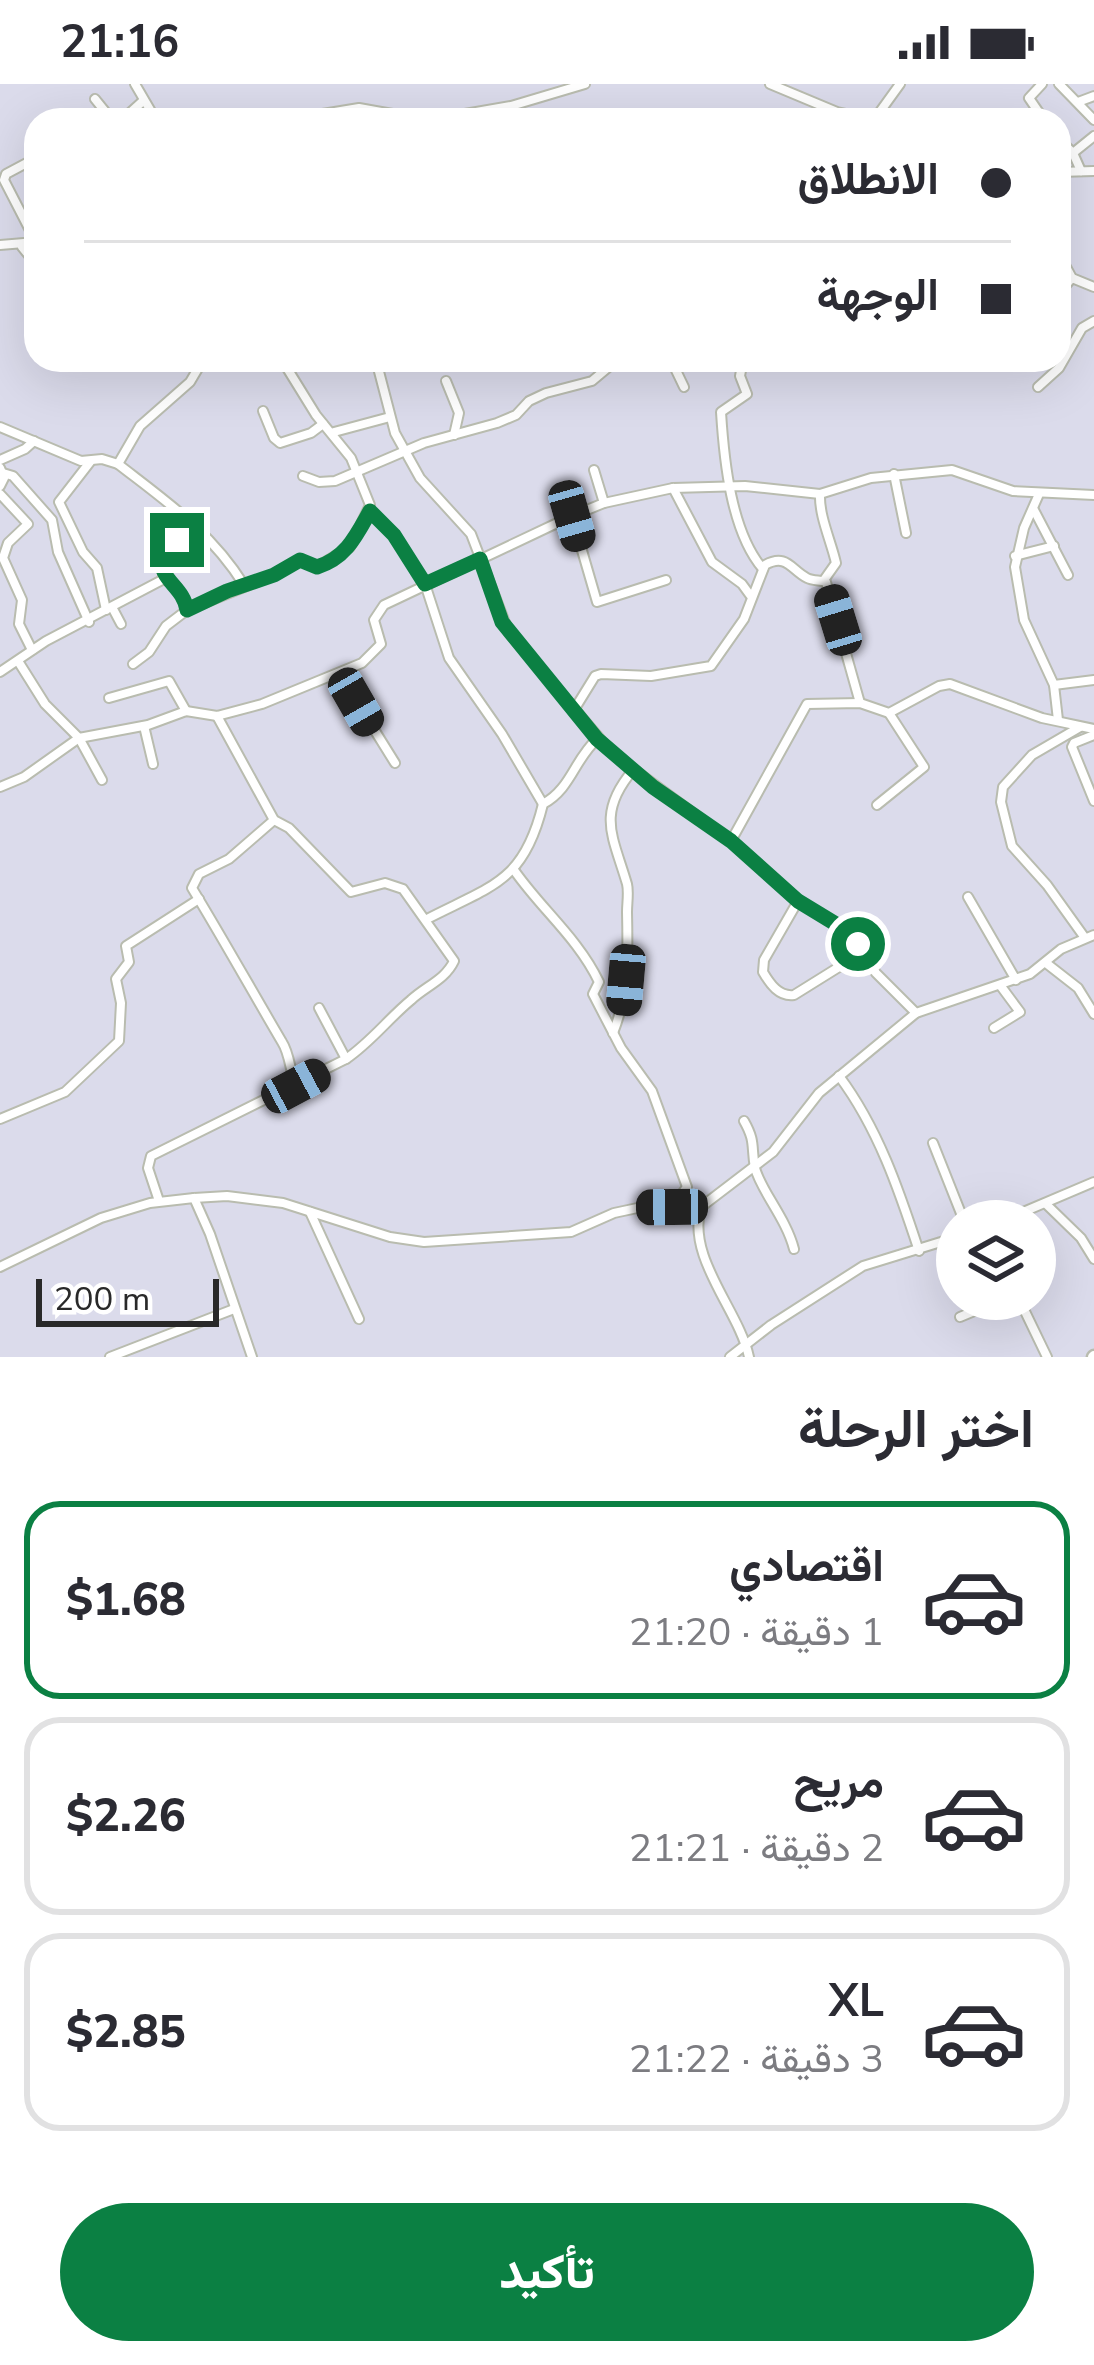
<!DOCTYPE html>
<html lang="ar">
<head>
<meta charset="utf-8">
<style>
	body { margin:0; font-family:"Nunito Sans",Vazirmatn,sans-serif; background:#f7f7f7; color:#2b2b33; direction:rtl; height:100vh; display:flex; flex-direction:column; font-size:45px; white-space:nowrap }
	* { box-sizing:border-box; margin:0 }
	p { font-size:39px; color:#7c7c81 }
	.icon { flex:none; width:66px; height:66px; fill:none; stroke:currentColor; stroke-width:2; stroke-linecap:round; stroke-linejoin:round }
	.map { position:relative; height:1273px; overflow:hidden; direction:ltr }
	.drawer { display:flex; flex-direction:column; background:#fff; flex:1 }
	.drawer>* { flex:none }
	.top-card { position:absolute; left:24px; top:24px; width:1047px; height:264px; border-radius:36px; box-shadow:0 12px 48px #0002; direction:rtl; display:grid; align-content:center; height:264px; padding:0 60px; background:#fff }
	.tools { position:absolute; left:936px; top:1116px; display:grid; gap:24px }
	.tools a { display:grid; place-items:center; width:120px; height:120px; border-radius:50%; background:#fff; box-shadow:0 12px 48px #0002; font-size:60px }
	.scale { position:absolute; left:36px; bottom:30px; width:183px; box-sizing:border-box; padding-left:12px; border:6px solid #292929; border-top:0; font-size:33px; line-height:42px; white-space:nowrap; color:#292929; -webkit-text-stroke:9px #fff; paint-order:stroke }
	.end { position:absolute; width:54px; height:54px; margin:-27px; border:15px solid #0b8043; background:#fff; box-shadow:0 0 0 6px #fff }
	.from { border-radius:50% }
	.car { position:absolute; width:36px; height:72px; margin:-36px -18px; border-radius:15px; box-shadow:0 0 9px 3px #0007; background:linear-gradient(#222 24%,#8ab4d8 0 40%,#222 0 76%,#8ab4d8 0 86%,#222 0) }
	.top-card b { display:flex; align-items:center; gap:42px; height:114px; font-size:45px }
	.top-card b+b { border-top:3px solid #e1e1e2 }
	.top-card i { width:30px; height:30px; background:#2b2b33 }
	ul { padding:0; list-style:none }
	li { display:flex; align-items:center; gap:36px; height:198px; margin:0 24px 18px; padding:0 36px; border:6px solid #e1e1e2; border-radius:36px }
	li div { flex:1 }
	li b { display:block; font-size:45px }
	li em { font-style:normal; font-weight:800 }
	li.on { border-color:#0b8043 }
	li>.icon { width:108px; height:108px; stroke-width:1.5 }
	h2 { padding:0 60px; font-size:54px; line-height:144px }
	.primary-button { display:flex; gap:24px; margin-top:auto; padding:24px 60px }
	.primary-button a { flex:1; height:138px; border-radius:72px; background:#0b8043; color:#fff; font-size:48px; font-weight:800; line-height:138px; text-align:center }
	.status { display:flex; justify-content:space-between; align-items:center; height:84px; padding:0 60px; background:#fff; direction:ltr }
	.status svg { height:33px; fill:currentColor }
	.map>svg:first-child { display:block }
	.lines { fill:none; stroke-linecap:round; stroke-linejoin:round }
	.street-casing { stroke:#b9bcaf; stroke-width:12 }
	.secondary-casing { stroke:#b9bcaf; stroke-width:15 }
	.street { stroke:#fff; stroke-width:8 }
	.secondary { stroke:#fff; stroke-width:10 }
	.route { stroke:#0b8043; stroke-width:15 }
</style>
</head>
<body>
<div class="status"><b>21:16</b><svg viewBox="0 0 49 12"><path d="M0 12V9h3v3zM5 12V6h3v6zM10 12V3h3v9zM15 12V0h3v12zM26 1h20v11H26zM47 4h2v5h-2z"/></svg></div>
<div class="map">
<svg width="1094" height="1273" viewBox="0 0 1094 1273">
	<rect width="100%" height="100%" fill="#dbdbeb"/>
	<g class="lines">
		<g class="street-casing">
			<g id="street">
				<polyline points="135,0 156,36"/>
				<polyline points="770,0 837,28 874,36"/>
				<polyline points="1042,0 1029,14 1044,36"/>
				<polyline points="1059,0 1094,36"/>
				<polyline points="95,15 112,36"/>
				<polyline points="1078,18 1094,12"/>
				<polyline points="122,36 143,17"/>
				<polyline points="286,36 359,24 426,36"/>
				<polyline points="430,36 511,22 585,0"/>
				<polyline points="874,36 900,0"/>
				<polyline points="976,36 992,32 1002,36"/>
				<polyline points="1059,55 1073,69 1081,87"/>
				<polyline points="1073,69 1094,52"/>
				<polyline points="1059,88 1094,87"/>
				<polyline points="0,161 36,158 4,96 6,90 36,74"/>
				<polyline points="22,163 36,180"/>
				<polyline points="1059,170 1072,194 1094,203"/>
				<polyline points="1059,209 1072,194"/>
				<path d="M203,276L190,298L140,342L118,380C167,418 211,448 244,501"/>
				<polyline points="376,276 395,349 420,394 471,450 509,549 613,670 731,757 798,817 849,848 876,889 916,929"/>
				<polyline points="671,276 684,303"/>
				<path d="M743,276L740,292L747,310L721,328C724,376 731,448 763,485"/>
				<polyline points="446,297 459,329 454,351"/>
				<polyline points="1038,303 1059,284 1082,244 1094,237"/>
				<polyline points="263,327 274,354 280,359 311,349 323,340"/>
				<polyline points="0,343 81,377 102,375 118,380"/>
				<polyline points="334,348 390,333"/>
				<polyline points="0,376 25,365 34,357"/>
				<polyline points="90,378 59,418 83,468 97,484 106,526"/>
				<polyline points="0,384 4,394 0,402"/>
				<polyline points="594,386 604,419"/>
				<polyline points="3,389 13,392 52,436 58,468 89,538"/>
				<polyline points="894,390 906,449"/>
				<polyline points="303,392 319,398 335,397 424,359 497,339 516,331 529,317 546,309 592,297 617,276"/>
				<polyline points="673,404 712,478 742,500 750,511"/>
				<polyline points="0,410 28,440 8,459 3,474 22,516 19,540 32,566"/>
				<path d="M820,410C819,432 831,457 836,479L824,496"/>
				<polyline points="1039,410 1024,444 1015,483 1024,536 1054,601 1058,636"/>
				<polyline points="1034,426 1068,491"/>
				<polyline points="370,427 394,451 425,500 449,574 502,650 543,720"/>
				<polyline points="572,432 597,518 666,496"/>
				<polyline points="1015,472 1054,462"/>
				<polyline points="164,495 160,475 183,452 181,442"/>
				<polyline points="112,523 121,540"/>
				<polyline points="18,577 45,620 79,654 102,696"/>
				<polyline points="133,580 149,568 166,542 187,526 274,491 300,476 317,483 350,463 370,421 351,374 316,331 282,276"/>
				<polyline points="0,588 46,557 164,495 177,503 187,526"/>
				<polyline points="339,589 395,679"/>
				<polyline points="1054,601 1094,596"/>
				<polyline points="109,614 169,597 186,627"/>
				<path d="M574,626L595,592L601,590L651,592L711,582L744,535L765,481C787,469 791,486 807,494C813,497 820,496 826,498L860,619"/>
				<polyline points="144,642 153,680"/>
				<polyline points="1080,643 1032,671 1003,703 1001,718 1012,762 1047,801 1085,854"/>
				<polyline points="1094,651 1074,659 1072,663 1094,717"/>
				<polyline points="0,703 24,693 79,654 148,641 186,627 217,632 262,620 362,579 381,560 374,536 384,521 572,432 604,419 673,404 745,402 820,410 871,394 952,386 1013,407 1094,411"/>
				<polyline points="877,721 924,683 889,629"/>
				<path d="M274,736L229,775L199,790L192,804C223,855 252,907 282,958C290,970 290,988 296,1002"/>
				<polyline points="731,757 807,620 860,619 889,629 939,602 950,600 1042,634 1094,645"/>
				<path d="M514,786C541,825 578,854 599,898L593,910L621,964L652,1007L687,1103L672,1123"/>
				<polyline points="968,813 1016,896"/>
				<path d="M798,817L764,876L763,888C770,900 779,913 794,911L863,868"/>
				<path d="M427,835C493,801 524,798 543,720C571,705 574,676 597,655"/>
				<polyline points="1046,879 1078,904 1094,930"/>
				<polyline points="319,924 346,975"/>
				<polyline points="994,944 1020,928 1000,901"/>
				<path d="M613,949C629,909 628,870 627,828C627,819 629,808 627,800C613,752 596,730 633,686"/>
				<path d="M839,992C878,1044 899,1106 919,1167"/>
				<polyline points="0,1035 65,1008 119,957 121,919 116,895 129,878 126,862 199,815"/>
				<path d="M744,1037C756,1058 751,1063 755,1084C761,1107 786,1134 794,1165"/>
				<polyline points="933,1059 964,1137"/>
				<polyline points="194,1114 210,1150 252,1273"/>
				<path d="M159,1117L148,1084L151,1072L346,975C371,958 388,935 411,916C426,902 445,896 454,877L403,805L385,799L351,808L289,744L274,736L217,632"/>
				<polyline points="1046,1120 1081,1154 1094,1175"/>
				<polyline points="310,1128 359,1235"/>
				<polyline points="1002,1137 1094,1098"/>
				<polyline points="0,1183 101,1134 150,1119 194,1114 227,1112 283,1119 390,1153 424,1158 571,1148 614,1129 642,1123 698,1127"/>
				<polyline points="1019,1215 1047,1273"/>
				<polyline points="960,1233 1003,1215"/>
				<polyline points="110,1273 234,1225"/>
				<polyline points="730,1273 771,1241 863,1182 957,1153"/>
				<path d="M749,1273C739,1226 686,1174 701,1123L773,1068L819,1009L916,929L1030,890L1061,865L1094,851"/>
			</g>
		</g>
		<g class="secondary-casing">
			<polyline id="secondary" points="1093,1273 1094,1272"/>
		</g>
		<use href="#street" class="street"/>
		<use href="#secondary" class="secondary"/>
	</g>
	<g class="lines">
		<path class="route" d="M177,456L162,471C158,497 183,501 187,526L227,507L274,491L300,476L317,483C346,474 356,452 370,427L394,451L425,500L480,475L502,538L597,655L653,703L731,757L798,817L849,848L858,860"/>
	</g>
</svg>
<div class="tools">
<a><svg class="icon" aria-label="layers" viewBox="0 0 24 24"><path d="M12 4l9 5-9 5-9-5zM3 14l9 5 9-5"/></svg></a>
</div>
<div class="scale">200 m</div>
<i class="end from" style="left:858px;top:860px"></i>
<i class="end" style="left:177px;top:456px"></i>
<i class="car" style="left:572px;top:432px;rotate:164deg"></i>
<i class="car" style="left:838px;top:536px;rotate:343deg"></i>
<i class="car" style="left:356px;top:618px;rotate:150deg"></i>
<i class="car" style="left:626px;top:896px;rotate:185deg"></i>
<i class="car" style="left:296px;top:1002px;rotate:62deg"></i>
<i class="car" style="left:672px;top:1123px;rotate:269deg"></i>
<div class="top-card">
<b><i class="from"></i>الانطلاق</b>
<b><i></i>الوجهة</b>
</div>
</div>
<section class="drawer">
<h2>اختر الرحلة</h2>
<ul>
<li class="on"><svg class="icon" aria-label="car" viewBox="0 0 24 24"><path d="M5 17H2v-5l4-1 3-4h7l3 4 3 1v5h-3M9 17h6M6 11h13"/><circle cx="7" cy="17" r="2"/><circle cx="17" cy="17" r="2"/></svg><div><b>اقتصادي</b><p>1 دقيقة · 21:20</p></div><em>$1.68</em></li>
<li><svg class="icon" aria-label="car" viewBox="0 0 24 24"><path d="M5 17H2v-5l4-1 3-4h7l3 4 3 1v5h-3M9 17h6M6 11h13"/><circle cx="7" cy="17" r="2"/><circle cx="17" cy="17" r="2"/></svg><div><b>مريح</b><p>2 دقيقة · 21:21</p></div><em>$2.26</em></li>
<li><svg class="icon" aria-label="car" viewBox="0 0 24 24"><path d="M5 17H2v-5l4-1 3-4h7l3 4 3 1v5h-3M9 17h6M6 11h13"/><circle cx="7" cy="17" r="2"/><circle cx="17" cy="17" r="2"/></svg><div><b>XL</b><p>3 دقيقة · 21:22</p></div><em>$2.85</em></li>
</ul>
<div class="primary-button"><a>تأكيد</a></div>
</section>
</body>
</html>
